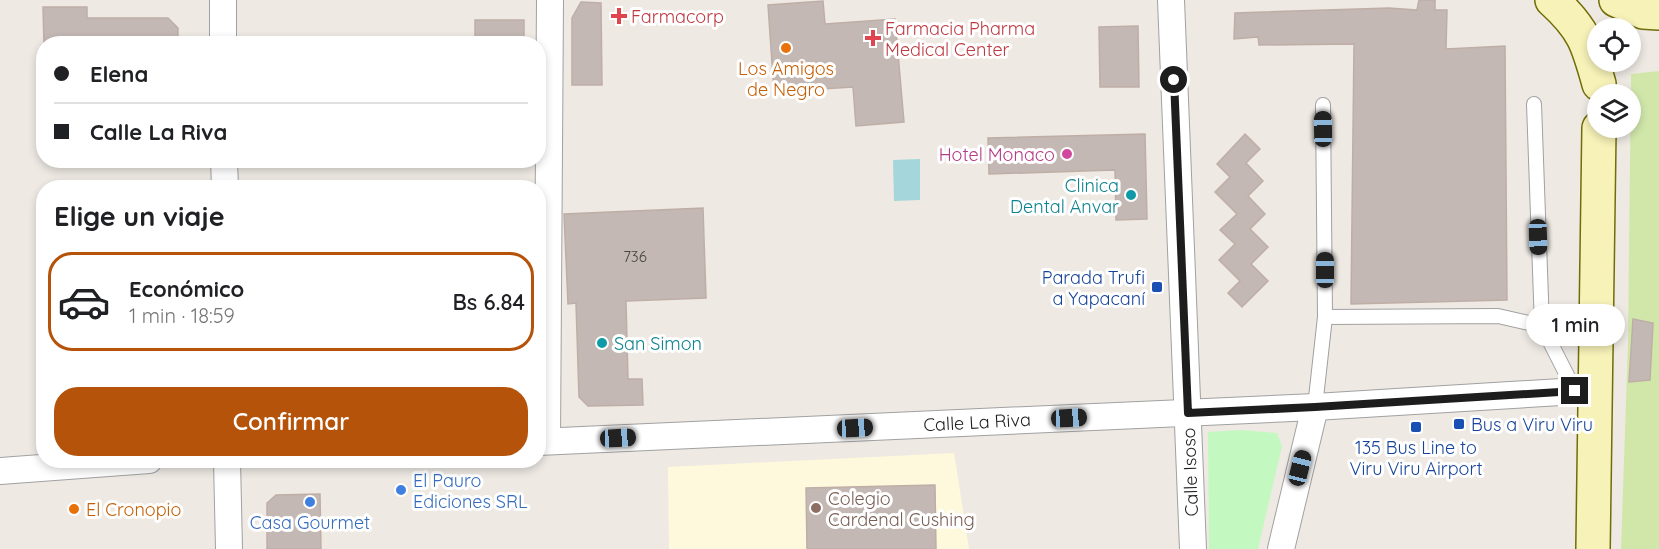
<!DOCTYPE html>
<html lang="es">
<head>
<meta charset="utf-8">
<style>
	body { margin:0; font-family:Quicksand,sans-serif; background:#f2f2f2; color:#202124; height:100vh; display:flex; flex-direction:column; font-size:22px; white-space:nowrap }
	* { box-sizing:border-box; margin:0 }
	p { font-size:20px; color:#757577 }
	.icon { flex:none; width:33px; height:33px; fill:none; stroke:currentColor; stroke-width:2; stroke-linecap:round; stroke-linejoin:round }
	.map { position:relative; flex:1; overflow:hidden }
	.drawer { position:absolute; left:36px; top:180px; width:510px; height:288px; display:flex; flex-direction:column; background:#fff; border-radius:24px; box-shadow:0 3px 9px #0003 }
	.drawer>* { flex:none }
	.top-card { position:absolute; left:36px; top:36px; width:510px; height:132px; border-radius:24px; box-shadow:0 3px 9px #0003; display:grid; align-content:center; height:132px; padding:0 18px; background:#fff }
	.tools { position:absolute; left:1587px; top:18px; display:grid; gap:12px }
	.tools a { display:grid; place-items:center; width:54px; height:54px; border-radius:50%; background:#fff; box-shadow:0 3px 9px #0003; font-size:30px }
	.end { position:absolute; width:27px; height:27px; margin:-14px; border:8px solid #1d1d1d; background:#fff; box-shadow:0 0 0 3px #fff }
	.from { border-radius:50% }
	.bubble { position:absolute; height:42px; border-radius:21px; background:#fff; box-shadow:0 3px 9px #0003; font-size:20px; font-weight:600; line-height:42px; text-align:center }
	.car { position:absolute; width:18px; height:36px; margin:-18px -9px; border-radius:8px; box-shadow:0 0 4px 2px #0007; background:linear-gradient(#222 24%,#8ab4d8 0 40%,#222 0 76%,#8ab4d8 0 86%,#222 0) }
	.top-card b { display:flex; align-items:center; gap:21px; height:57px; font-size:22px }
	.top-card b+b { border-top:2px solid #e0e0e0 }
	.top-card i { width:15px; height:15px; background:#202124 }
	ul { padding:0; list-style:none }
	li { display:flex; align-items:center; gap:18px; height:99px; margin:0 12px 9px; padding:0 6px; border:3px solid transparent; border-radius:24px }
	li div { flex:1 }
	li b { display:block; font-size:22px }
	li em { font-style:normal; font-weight:600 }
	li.selected { border-color:#b45309 }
	li>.icon { width:54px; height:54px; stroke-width:1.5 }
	h2 { padding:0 18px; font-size:27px; line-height:72px }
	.primary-button { display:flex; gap:12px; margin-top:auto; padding:12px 18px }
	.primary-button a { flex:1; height:69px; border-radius:24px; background:#b45309; color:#fff; font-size:24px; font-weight:600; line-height:69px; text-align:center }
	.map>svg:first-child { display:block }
	.education { fill:#fef9dc }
	.grass { fill:#d1e7aa }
	.park { fill:#c4f8c1 }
	.water { fill:#a5d6db }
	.building { fill:#c3b8b3; stroke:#bfaea6; stroke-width:1.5 }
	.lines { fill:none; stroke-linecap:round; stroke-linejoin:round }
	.lane-casing { stroke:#a1a1a1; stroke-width:16 }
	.street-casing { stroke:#a1a1a1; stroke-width:28 }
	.secondary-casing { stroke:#716d08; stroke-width:36 }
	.lane { stroke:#fff; stroke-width:14 }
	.street { stroke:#fff; stroke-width:26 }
	.secondary { stroke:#f7f2b8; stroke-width:33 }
	.route { stroke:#1d1d1d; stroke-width:8 }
	.health-dot { fill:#e0444e; stroke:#fff; stroke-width:2 }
	.food-dot { fill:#e8710a; stroke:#fff; stroke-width:2 }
	.hotel-dot { fill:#d1479c; stroke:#fff; stroke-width:2 }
	.culture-dot { fill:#0f9aa8; stroke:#fff; stroke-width:2 }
	.transit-dot { fill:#1a4fb4; stroke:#fff; stroke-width:2 }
	.shop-dot { fill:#3f7fe0; stroke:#fff; stroke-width:2 }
	.education-dot { fill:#8d6e63; stroke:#fff; stroke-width:2 }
	.labels { text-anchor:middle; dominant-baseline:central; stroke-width:6; stroke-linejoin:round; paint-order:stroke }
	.number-label { font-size:15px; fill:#464442 }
	.health-label { font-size:18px; fill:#be3a42; stroke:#fff; text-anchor:start }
	.food-label { font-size:18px; fill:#c56008; stroke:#fff }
	.hotel-label { font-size:18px; fill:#b23c85; stroke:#fff; text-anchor:end }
	.culture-label { font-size:18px; fill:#0d838f; stroke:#fff; text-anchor:end }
	.transit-label { font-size:18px; fill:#164399; stroke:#fff; text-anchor:end }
	.street-label { font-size:18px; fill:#1d1d1d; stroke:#fff }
	.shop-label { font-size:18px; fill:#366cbe; stroke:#fff; text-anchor:start }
	.education-label { font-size:18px; fill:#785e54; stroke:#fff; text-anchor:start }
</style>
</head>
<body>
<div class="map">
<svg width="1659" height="549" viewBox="0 0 1659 549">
	<rect width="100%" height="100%" fill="#eee9e3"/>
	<polygon class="education" points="954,453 969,549 669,549 668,467"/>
	<polygon class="grass" points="1659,71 1659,549 1621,549 1628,342 1631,74"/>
	<polygon class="park" points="1241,430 1277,433 1282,446 1258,549 1209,549 1208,432"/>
	<polygon class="water" points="920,159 920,200 894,201 893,160"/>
	<g class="building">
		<polygon points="1419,0 1435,0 1435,10 1447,10 1446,49 1505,46 1507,300 1351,304 1354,44 1259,45 1258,37 1234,39 1235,13 1389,8 1417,10"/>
		<polygon points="823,1 825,24 895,19 904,122 856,126 853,87 774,92 768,5"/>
		<polygon points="581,2 601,3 602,85 572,85 572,18"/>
		<polygon points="43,7 87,7 87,18 168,18 178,28 178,44 44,44"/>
		<rect x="475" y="20" width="49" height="24"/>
		<polygon points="1138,26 1139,87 1100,87 1099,27"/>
		<polygon points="1145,134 1147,219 1116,220 1115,170 989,174 988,138"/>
		<polygon points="1245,134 1260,149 1246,163 1263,181 1248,196 1265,214 1250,229 1268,247 1251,264 1268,281 1242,307 1228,293 1240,281 1219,260 1235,244 1220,230 1237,214 1215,192 1230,177 1217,164"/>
		<polygon points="703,208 706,298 626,301 628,379 642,379 643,405 588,406 579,397 576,303 568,304 564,214"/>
		<polygon points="1633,319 1653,323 1650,380 1629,382"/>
		<polygon points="935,485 936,549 807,549 806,488"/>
		<polygon points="320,494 321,549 267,549 267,503 276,495"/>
	</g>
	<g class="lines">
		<g class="lane-casing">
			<g id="lane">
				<polyline points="1534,104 1542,326 1575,391"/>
				<polyline points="1325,317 1498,316 1542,326"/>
				<polyline points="1315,407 1325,317 1323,105"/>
			</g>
		</g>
		<g class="street-casing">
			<g id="street">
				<polyline points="223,0 223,44"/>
				<polyline points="1171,0 1193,549"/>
				<polyline points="224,160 225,188"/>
				<polyline points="547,441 550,0"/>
				<polyline points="538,442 1315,407 1594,390"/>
				<polyline points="227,460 229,549"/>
				<polyline points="0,471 149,460"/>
				<polyline points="1281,549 1315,407"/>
			</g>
		</g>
		<g class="secondary-casing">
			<g id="secondary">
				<path d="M1552,0C1584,29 1588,44 1599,84"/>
				<polyline points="1616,0 1643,12 1659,13"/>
				<polyline points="1593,549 1599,128"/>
			</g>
		</g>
		<use href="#lane" class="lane"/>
		<use href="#street" class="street"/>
		<use href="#secondary" class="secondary"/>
	</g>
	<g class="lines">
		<polyline class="route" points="1174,80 1188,413 1315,407 1575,391"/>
	</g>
	<g class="health-dot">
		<path d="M616 7h6v6h6v6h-6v6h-6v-6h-6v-6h6z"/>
		<path d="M870 29h6v6h6v6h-6v6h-6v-6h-6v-6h6z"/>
	</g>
	<g class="food-dot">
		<circle cx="786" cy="48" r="6"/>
		<circle cx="74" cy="509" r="6"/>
	</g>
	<circle class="hotel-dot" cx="1067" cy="154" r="6"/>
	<g class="culture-dot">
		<circle cx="1131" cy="195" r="6"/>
		<circle cx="602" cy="343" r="6"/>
	</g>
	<g class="transit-dot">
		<rect x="1151" y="281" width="12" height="12" rx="3"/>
		<rect x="1453" y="418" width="12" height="12" rx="3"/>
		<rect x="1410" y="421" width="12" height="12" rx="3"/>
	</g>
	<g class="shop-dot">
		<circle cx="401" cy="490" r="6"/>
		<circle cx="310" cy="502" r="6"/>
	</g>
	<circle class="education-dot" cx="816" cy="508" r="6"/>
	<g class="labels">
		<g class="number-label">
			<text x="635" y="256">736</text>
		</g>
		<g class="health-label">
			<text x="631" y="16">Farmacorp</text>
			<text x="885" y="28">Farmacia Pharma<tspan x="885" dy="21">Medical Center</tspan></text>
		</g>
		<g class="food-label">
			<text x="786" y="68">Los Amigos<tspan x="786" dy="21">de Negro</tspan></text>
			<text x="86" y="509" text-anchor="start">El Cronopio</text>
		</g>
		<g class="hotel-label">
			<text x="1055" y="154">Hotel Monaco</text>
		</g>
		<g class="culture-label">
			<text x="1119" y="185">Clinica<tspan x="1119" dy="21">Dental Anvar</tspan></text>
			<text x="614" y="343" text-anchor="start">San Simon</text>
		</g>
		<g class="transit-label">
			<text x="1145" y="277">Parada Trufi<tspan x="1145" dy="21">a Yapacaní</tspan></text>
			<text x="1471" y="424" text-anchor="start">Bus a Viru Viru</text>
			<text x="1416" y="447" text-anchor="middle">135 Bus Line to<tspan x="1416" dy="21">Viru Viru Airport</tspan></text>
		</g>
		<g class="street-label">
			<text transform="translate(977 422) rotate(-3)">Calle La Riva</text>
			<text transform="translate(1190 472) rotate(-92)">Calle Isoso</text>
		</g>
		<g class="shop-label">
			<text x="413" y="480">El Pauro<tspan x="413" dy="21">Ediciones SRL</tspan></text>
			<text x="310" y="522" text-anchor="middle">Casa Gourmet</text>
		</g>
		<g class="education-label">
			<text x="828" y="498">Colegio<tspan x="828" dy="21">Cardenal Cushing</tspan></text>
		</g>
	</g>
</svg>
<div class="tools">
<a><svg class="icon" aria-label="locate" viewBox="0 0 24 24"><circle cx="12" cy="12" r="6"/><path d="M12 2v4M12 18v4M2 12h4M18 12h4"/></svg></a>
<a><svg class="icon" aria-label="layers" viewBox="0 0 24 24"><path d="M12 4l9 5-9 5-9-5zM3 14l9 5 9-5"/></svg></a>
</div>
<i class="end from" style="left:1174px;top:80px"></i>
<i class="end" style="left:1575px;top:391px"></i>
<div class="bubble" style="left:1526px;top:304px;width:99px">1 min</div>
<i class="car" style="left:1323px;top:129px;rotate:359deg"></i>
<i class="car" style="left:1538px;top:237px;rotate:178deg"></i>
<i class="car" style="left:1325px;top:270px;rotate:0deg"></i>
<i class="car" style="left:1069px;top:418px;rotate:87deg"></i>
<i class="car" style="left:855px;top:428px;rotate:87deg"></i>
<i class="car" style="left:618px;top:438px;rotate:87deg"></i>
<i class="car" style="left:1300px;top:468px;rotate:14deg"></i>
<div class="top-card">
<b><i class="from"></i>Elena</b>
<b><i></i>Calle La Riva</b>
</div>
<section class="drawer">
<h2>Elige un viaje</h2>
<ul>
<li class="selected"><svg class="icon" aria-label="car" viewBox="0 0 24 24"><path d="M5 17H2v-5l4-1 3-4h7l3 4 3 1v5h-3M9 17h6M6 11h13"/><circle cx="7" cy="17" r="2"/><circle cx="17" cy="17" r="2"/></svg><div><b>Económico</b><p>1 min · 18:59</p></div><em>Bs 6.84</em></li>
</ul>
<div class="primary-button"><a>Confirmar</a></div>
</section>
</div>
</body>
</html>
